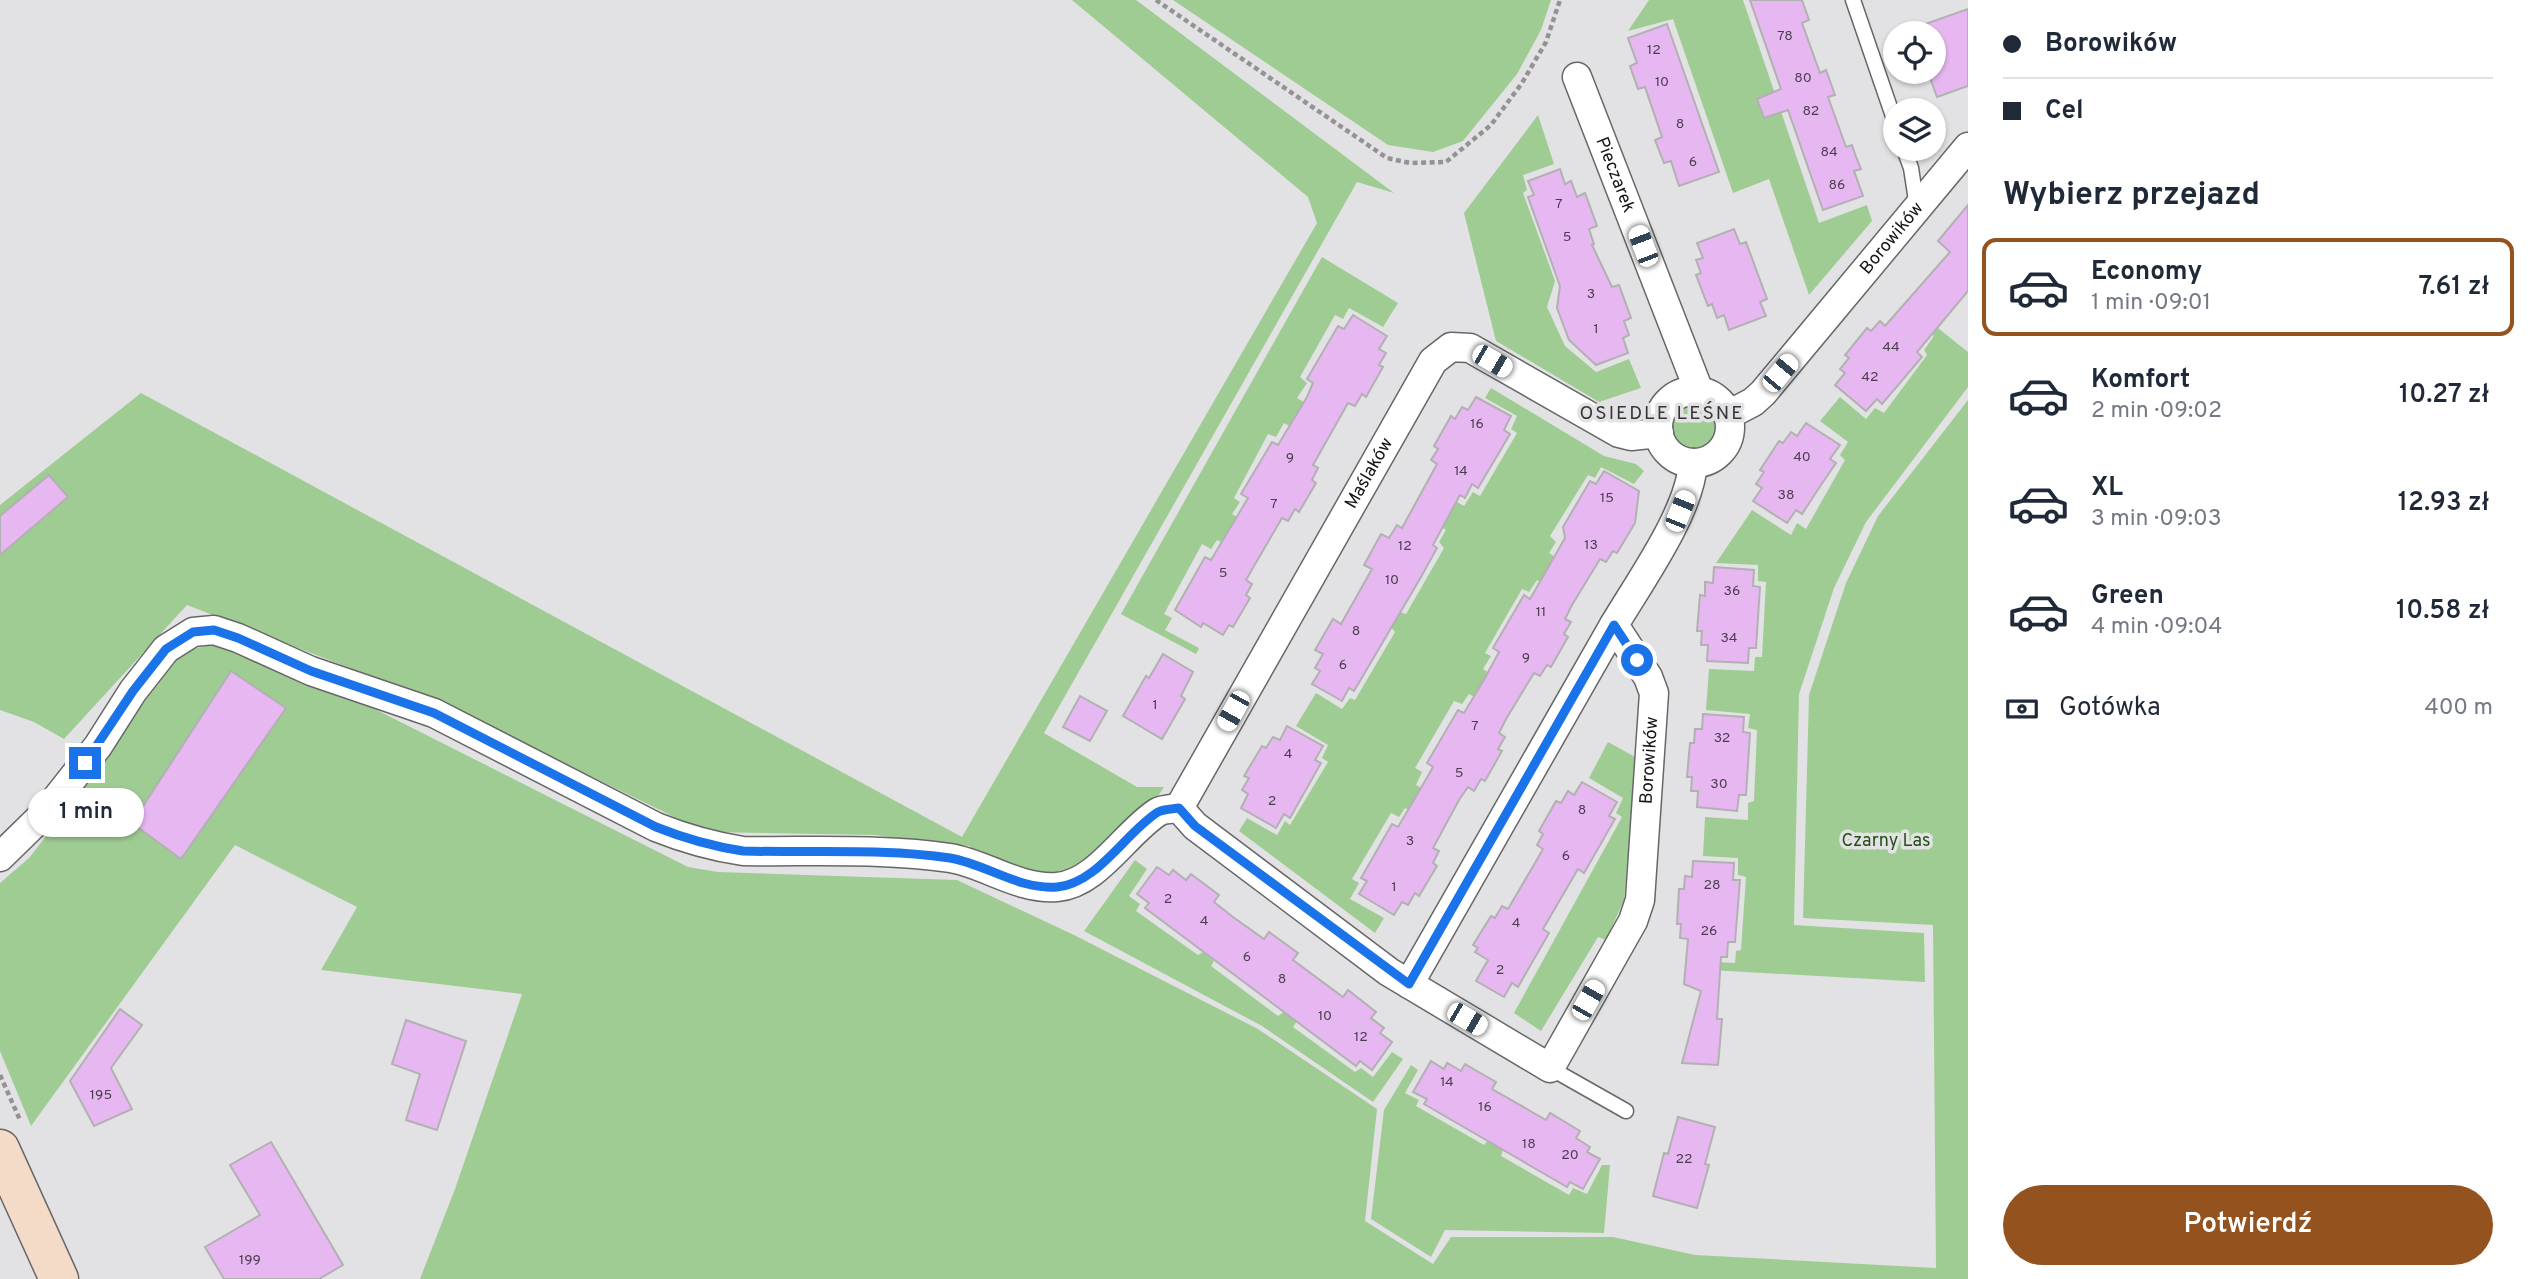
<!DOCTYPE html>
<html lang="pl">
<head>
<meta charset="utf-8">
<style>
	body { margin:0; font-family:Overpass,sans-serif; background:#f2f2f3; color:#1f2937; height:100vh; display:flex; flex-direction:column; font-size:26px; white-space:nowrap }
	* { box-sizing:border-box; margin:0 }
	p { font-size:23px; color:#747a83 }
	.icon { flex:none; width:38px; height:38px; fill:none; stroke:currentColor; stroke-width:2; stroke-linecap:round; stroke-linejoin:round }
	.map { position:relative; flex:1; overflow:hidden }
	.sheet { display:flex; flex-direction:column; background:#fff; width:560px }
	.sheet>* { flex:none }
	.guide { display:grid; align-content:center; height:154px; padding:0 35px; background:#fff }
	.buttons { position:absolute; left:1883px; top:21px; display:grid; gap:14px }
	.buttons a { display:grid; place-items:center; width:63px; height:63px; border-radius:50%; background:#fff; box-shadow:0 2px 5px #0004; font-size:35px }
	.end { position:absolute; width:32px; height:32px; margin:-16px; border:9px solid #1a73e8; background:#fff; box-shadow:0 0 0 4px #fff }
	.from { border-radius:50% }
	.bubble { position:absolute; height:49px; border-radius:24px; background:#fff; box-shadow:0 2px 5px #0004; font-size:23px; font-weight:600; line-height:49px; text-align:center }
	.car { position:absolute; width:21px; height:42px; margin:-21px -10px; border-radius:9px; box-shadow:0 0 5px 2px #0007; background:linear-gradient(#fff 24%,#345 0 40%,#fff 0 76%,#345 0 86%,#fff 0) }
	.guide b { display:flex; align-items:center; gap:24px; height:66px; font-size:26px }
	.guide b+b { border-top:2px solid #e0e1e3 }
	.guide i { width:18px; height:18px; background:#1f2937 }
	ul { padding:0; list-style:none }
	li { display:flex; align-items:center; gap:21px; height:98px; margin:0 14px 10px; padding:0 21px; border:4px solid transparent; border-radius:14px }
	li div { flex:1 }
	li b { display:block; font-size:26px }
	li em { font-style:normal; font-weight:600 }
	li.on { border-color:#93521e }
	li>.icon { width:63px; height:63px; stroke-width:1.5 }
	h2 { padding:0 35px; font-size:32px; line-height:84px }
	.pay { display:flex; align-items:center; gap:18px; height:77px; padding:0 35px; font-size:26px }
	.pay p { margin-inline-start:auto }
	.primary-button { display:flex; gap:14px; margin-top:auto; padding:14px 35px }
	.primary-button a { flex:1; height:80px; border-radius:42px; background:#93521e; color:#fff; font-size:28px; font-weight:600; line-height:80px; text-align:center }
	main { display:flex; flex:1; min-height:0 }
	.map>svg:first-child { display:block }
	.green { fill:#9fcc93 }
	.building { fill:#e7b7f2; stroke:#b2b1b2; stroke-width:2 }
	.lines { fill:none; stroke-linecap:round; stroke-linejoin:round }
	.lane-casing { stroke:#676768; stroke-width:17 }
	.street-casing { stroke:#676768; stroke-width:31 }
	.secondary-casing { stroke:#676768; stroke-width:41 }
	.path { stroke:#939394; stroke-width:4.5; stroke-dasharray:5 3.5; stroke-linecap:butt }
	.lane { stroke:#fff; stroke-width:14 }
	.street { stroke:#fff; stroke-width:28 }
	.secondary { stroke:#f3dbc7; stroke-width:38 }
	.route { stroke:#1a73e8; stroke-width:9 }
	.labels { text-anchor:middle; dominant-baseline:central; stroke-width:7; stroke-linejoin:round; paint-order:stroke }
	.number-label { font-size:14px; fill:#4a3e4e }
	.street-label { font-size:18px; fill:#161617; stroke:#e2e2e4 }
	.park-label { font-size:18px; fill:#224e14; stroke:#e2e2e4 }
	.neighbourhood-label { font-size:19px; letter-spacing:2px; fill:#353537; stroke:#e2e2e4 }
</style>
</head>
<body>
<main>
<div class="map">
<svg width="1968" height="1279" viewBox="0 0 1968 1279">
	<rect width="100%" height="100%" fill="#e2e2e4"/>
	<g class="green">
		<path d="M1072,0H1136L1394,193L1357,182L1044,733L1137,787H1164L1157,798L1077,868C1041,885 1007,865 973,852L970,846L944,845L876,835L705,832L443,704L187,605L64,739L34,722L0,710V505L141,393L962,837L1317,223L1308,197Z"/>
		<polygon points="1173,0 1551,0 1541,30 1517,74 1463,141 1433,152 1388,145"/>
		<polygon points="1649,0 1743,0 1819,223 1867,205 1872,221 1809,295 1769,179 1733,193 1673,19 1628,31"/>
		<polygon points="1538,115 1554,164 1523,175 1527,190 1523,193 1555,281 1547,307 1565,346 1596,372 1629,359 1641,388 1599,402 1496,341 1464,213"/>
		<polygon points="1322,257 1398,303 1383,327 1349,308 1343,319 1335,315 1300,377 1307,383 1297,398 1332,419 1318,442 1284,423 1276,437 1268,434 1234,498 1240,502 1232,514 1266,534 1252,559 1217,540 1211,549 1202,544 1164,614 1172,618 1165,630 1199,648 1196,654 1121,614"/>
		<polygon points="1914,309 1968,352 1968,387 1866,522 1834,588 1799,694 1794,925 1924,933 1925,982 1693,969 1693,961 1735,963 1736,951 1741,950 1746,877 1738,875 1738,858 1703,856 1705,817 1748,820 1748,803 1754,801 1757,730 1748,728 1750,714 1706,710 1709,669 1754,671 1755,657 1762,657 1766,582 1758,581 1758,565 1716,563 1752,510 1791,535 1797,523 1806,529 1845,460 1840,455 1848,442 1820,421 1840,397 1866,419 1875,408 1884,413 1927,355 1924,350 1934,336 1907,316"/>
		<polygon points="1491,388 1604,456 1636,464 1644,471 1634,484 1601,467 1595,478 1588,475 1550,536 1556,542 1549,553 1580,573 1566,598 1537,580 1529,592 1522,589 1485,653 1491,656 1483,669 1514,689 1500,711 1469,694 1462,704 1454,701 1415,768 1422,772 1416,785 1449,803 1438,825 1405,808 1399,817 1391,813 1352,879 1359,883 1350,899 1384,918 1375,933 1239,831 1247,818 1277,835 1285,821 1290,825 1328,762 1322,758 1328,745 1296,726 1316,693 1342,709 1350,698 1355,700 1395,632 1391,627 1400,612 1406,614 1444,548 1439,542 1446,530 1417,512 1431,487 1464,506 1473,492 1480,496 1517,433 1511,429 1517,416 1485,398"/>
		<polygon points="1968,400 1968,1279 420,1279 455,1189 522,994 321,970 357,907 235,845 31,1126 0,1051 0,883 29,858 80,793 132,714 183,651 207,646 226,646 345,694 688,867 718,872 957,880 1074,935 1258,1029 1377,1109 1365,1221 1433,1264 1451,1237 1613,1237 1695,1255 1936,1268 1933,925 1803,918 1809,695 1846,583 1878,516"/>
		<circle cx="1695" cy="427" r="25"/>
		<polygon points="1608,742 1637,758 1624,900 1606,940 1598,937 1541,1031 1514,1013 1622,817 1616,813 1623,798 1589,778"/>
		<polygon points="1135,860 1147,869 1129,896 1140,904 1136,911 1198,955 1203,952 1214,961 1211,966 1278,1016 1285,1011 1297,1021 1293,1027 1355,1072 1361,1068 1373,1077 1392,1052 1403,1059 1373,1102 1262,1026 1084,931"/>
		<polygon points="1411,1065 1418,1070 1405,1093 1419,1100 1416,1106 1484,1145 1488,1140 1503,1149 1501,1156 1569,1195 1573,1188 1587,1194 1602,1165 1610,1165 1604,1233 1445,1230 1431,1257 1371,1219 1384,1110"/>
	</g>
	<g class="building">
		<polygon points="1750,0 1802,0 1809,20 1802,23 1820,73 1826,70 1835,95 1828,97 1846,147 1852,145 1856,157 1861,169 1854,171 1863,196 1823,210 1788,110 1764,118 1757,99 1781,89"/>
		<polygon points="1968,9 1968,86 1937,97 1928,72 1934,72 1934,33 1915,33 1914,28"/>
		<polygon points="1667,24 1719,172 1679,186 1671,161 1664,163 1655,140 1662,137 1645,87 1638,89 1630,66 1637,63 1628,38"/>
		<polygon points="1560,169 1565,184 1571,181 1577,197 1585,193 1597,226 1589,229 1594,244 1592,245 1612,287 1619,285 1631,318 1624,321 1629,335 1623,338 1628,353 1596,365 1569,340 1557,308 1560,286 1528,197 1534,195 1528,181"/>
		<polygon points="1968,205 1968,291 1917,352 1922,357 1882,404 1877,399 1866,411 1835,385 1845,373 1840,369 1849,358 1845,355 1867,328 1871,331 1880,321 1885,326 1950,252 1938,241"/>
		<polygon points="1734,229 1740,244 1746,242 1767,299 1760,302 1766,316 1729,330 1724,315 1717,318 1712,304 1708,306 1696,275 1701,273 1696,260 1703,258 1697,243"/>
		<polygon points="1353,315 1387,336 1379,349 1386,353 1379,365 1383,367 1366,397 1362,394 1355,406 1348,403 1313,465 1318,468 1312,480 1316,483 1299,512 1295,509 1288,521 1282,518 1254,566 1246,580 1252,584 1246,595 1250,598 1233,627 1229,625 1223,635 1203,623 1201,627 1175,610 1205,557 1211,560 1248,498 1241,494 1272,442 1278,445 1307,397 1313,383 1307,379 1338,326 1344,329"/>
		<polygon points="1476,397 1511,416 1504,430 1510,434 1478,488 1472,484 1465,498 1460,495 1433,545 1437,548 1421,577 1354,691 1349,688 1342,701 1312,684 1320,671 1315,668 1323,654 1315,650 1333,619 1341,624 1372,569 1364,565 1381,534 1389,538 1397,525 1402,528 1437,464 1431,460 1438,449 1434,446 1451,416 1455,419 1462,407 1468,410"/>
		<polygon points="1806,423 1840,445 1830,459 1836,463 1821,485 1802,514 1796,510 1787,523 1753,501 1762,488 1756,484 1764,472 1760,470 1779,441 1783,443 1791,432 1797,436"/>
		<polygon points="1604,471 1639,491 1635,523 1617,553 1613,551 1606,562 1600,559 1572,605 1565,619 1571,622 1564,634 1568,637 1551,667 1547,665 1540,676 1534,673 1506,719 1499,733 1505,737 1498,749 1502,751 1485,781 1481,779 1474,791 1468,787 1459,800 1433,848 1439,851 1433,863 1437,866 1419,896 1415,893 1408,905 1402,902 1394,915 1359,894 1367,881 1361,878 1392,824 1398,827 1425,781 1433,767 1427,763 1458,710 1464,713 1485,678 1499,652 1493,648 1524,595 1530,599 1557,552 1565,538 1563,527 1590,481 1596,484"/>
		<polygon points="49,475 68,497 0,555 0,516"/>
		<polygon points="1714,567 1754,570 1753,586 1760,587 1756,648 1749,648 1748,663 1707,661 1708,645 1701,645 1702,631 1697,631 1700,595 1705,596 1705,582 1713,583"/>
		<polygon points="1163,654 1193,672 1181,696 1185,699 1162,739 1123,716 1146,676 1149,678"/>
		<polygon points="231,671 286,708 181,859 132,823"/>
		<polygon points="1080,696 1107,711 1090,741 1063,727"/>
		<polygon points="1703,714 1744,717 1743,732 1750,733 1746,795 1739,795 1737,811 1697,807 1698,791 1691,791 1692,777 1687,777 1690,743 1694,743 1695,729 1702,729"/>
		<polygon points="1287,726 1323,746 1315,760 1321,763 1290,818 1284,814 1276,828 1241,808 1248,794 1242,790 1249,778 1244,776 1262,746 1266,748 1273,737 1280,740"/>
		<polygon points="1582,782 1617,802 1609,816 1615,819 1584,873 1578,869 1543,929 1549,933 1518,987 1512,983 1504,997 1476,981 1488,960 1475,952 1478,948 1473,945 1491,916 1495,918 1502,906 1508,909 1535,863 1543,849 1537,845 1543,834 1539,831 1556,801 1561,803 1568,791 1574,795"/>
		<polygon points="1693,861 1734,863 1733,880 1740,880 1735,942 1728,942 1727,957 1721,957 1717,1019 1722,1019 1718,1065 1682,1063 1701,991 1684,984 1688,939 1680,938 1681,924 1677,924 1679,889 1684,889 1685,876 1692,877"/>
		<polygon points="1157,867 1169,875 1173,870 1186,880 1191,874 1219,895 1214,902 1233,917 1264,939 1269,932 1298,953 1293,960 1343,997 1348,990 1376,1012 1371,1018 1384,1028 1380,1033 1392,1042 1372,1070 1360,1061 1356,1066 1145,908 1149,903 1137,894"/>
		<polygon points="120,1009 142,1025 111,1068 132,1109 94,1126 70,1081"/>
		<polygon points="406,1020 466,1041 437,1130 406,1120 420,1074 392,1064"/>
		<polygon points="1431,1061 1444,1069 1447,1063 1461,1071 1465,1064 1496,1082 1492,1089 1546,1120 1550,1113 1580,1131 1576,1138 1590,1147 1587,1152 1600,1159 1583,1189 1570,1182 1567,1187 1424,1104 1427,1099 1413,1092"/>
		<polygon points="1678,1117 1715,1127 1705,1164 1709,1165 1697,1208 1653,1196 1664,1153 1668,1154"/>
		<polygon points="271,1142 343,1265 319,1279 224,1279 205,1247 260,1215 230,1165"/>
	</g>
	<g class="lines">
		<g class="lane-casing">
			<g id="lane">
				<polyline points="1853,0 1895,122"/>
				<polyline points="1904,149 1911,168 1917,207"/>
				<polyline points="1550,1068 1626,1111"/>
			</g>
		</g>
		<g class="street-casing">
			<g id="street">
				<path id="s1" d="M1577,77L1699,391"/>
				<circle cx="1694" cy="427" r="36"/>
				<path id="s2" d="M1728,415L1753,402L1763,393L1968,147"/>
				<path id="s3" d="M1179,808L1433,361L1451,347L1470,348L1619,433L1631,436L1659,433"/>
				<path id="s4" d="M0,857L45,813L98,746L133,691L166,649L193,632L214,630L238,638L311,671L434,713L656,827C686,839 710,846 743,851C809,852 885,848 950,858C986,864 1019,890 1057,887C1097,884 1126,832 1158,812C1163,809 1172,809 1179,808L1195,826L1389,972L1550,1068L1633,921L1640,900L1654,693L1648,677L1614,625C1640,581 1690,512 1693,463"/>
				<polyline points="1409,984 1614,625"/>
			</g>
		</g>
		<g class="secondary-casing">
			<polyline id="secondary" points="0,1149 59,1279"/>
		</g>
		<g class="path">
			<polyline points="1156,0 1387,158 1410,163 1446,162 1491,125 1522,83 1546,42 1560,0"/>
			<polyline points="0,1075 20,1120"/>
		</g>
		<use href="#lane" class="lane"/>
		<use href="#street" class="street"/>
		<use href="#secondary" class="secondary"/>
	</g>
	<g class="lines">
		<path class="route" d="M85,763L133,691L166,649L193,632L214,630L238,638L311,671L434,713L656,827C686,839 710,846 743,851C809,853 885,848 950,858C986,864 1019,890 1057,887C1097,884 1126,832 1158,812C1163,809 1172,809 1179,808L1195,826L1409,984L1614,625L1637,660"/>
	</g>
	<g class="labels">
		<g class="number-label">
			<text x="1785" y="36">78</text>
			<text x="1654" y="50">12</text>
			<text x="1803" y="78">80</text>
			<text x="1662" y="82">10</text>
			<text x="1811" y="111">82</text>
			<text x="1680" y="124">8</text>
			<text x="1829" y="152">84</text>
			<text x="1693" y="162">6</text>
			<text x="1837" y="185">86</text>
			<text x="1559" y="204">7</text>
			<text x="1567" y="237">5</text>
			<text x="1591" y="294">3</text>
			<text x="1596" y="329">1</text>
			<text x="1891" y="347">44</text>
			<text x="1870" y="377">42</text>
			<text x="1477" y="424">16</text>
			<text x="1802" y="457">40</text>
			<text x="1290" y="458">9</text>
			<text x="1461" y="471">14</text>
			<text x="1786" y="495">38</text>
			<text x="1607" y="498">15</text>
			<text x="1274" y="504">7</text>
			<text x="1591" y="545">13</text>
			<text x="1405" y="546">12</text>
			<text x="1223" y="573">5</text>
			<text x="1392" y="580">10</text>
			<text x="1732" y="591">36</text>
			<text x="1541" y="612">11</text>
			<text x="1356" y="631">8</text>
			<text x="1729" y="638">34</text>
			<text x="1526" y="658">9</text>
			<text x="1343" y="665">6</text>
			<text x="1155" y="705">1</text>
			<text x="1475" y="726">7</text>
			<text x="1722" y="738">32</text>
			<text x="1288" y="754">4</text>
			<text x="1459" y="773">5</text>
			<text x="1719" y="784">30</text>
			<text x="1272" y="801">2</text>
			<text x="1582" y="810">8</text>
			<text x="1410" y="841">3</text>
			<text x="1566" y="856">6</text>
			<text x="1712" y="885">28</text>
			<text x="1394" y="887">1</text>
			<text x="1168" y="899">2</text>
			<text x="1204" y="921">4</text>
			<text x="1516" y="923">4</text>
			<text x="1709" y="931">26</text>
			<text x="1247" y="957">6</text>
			<text x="1500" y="970">2</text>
			<text x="1282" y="979">8</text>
			<text x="1325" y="1016">10</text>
			<text x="1361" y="1037">12</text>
			<text x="1447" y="1082">14</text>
			<text x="101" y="1095">195</text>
			<text x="1485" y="1107">16</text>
			<text x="1529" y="1144">18</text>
			<text x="1570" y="1155">20</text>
			<text x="1684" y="1159">22</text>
			<text x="250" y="1260">199</text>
		</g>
		<g class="street-label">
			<text stroke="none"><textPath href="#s1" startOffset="105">Pieczarek</textPath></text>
			<text stroke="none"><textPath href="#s2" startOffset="243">Borowików</textPath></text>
			<text stroke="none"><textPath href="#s3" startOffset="385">Maślaków</textPath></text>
			<text stroke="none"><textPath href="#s4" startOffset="2149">Borowików</textPath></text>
		</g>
		<g class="park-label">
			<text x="1886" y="841">Czarny Las</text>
		</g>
		<g class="neighbourhood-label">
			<text x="1662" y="414">OSIEDLE LEŚNE</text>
		</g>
	</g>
</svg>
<div class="buttons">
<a><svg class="icon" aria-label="locate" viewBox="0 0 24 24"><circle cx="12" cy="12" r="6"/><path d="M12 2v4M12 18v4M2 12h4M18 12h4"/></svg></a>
<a><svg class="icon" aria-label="layers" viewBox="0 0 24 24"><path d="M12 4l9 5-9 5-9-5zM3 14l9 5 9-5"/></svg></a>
</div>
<i class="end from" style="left:1637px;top:660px"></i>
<i class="end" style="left:85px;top:763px"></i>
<div class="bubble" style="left:28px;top:788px;width:116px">1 min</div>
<i class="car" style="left:1643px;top:246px;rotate:339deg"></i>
<i class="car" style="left:1492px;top:361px;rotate:120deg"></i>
<i class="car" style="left:1780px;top:373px;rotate:40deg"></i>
<i class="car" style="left:1680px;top:511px;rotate:22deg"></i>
<i class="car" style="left:1233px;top:711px;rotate:209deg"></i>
<i class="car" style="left:1588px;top:1000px;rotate:30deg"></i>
<i class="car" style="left:1467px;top:1019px;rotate:120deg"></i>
</div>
<section class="sheet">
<div class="guide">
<b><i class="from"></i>Borowików</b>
<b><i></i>Cel</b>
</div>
<h2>Wybierz przejazd</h2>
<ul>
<li class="on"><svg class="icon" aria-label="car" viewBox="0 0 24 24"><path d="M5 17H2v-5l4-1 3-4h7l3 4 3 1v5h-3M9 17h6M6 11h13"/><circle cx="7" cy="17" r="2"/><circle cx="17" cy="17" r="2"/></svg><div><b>Economy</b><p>1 min · 09:01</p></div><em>7.61 zł</em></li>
<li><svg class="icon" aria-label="car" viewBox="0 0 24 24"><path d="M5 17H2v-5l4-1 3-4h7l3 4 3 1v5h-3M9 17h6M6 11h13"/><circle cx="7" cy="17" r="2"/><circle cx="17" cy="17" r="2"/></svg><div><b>Komfort</b><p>2 min · 09:02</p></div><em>10.27 zł</em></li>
<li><svg class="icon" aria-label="car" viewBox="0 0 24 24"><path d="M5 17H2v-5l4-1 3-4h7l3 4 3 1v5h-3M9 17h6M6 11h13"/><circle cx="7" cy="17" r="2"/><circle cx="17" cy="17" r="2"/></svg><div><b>XL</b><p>3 min · 09:03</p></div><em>12.93 zł</em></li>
<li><svg class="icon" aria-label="car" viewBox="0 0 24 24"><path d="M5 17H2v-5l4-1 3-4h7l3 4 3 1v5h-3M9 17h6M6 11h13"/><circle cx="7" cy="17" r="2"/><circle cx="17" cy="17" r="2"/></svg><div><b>Green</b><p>4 min · 09:04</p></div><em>10.58 zł</em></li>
</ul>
<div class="pay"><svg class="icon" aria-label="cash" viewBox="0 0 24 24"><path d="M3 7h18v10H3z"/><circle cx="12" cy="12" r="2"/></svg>Gotówka<p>400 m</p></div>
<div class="primary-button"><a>Potwierdź</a></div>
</section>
</main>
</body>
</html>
